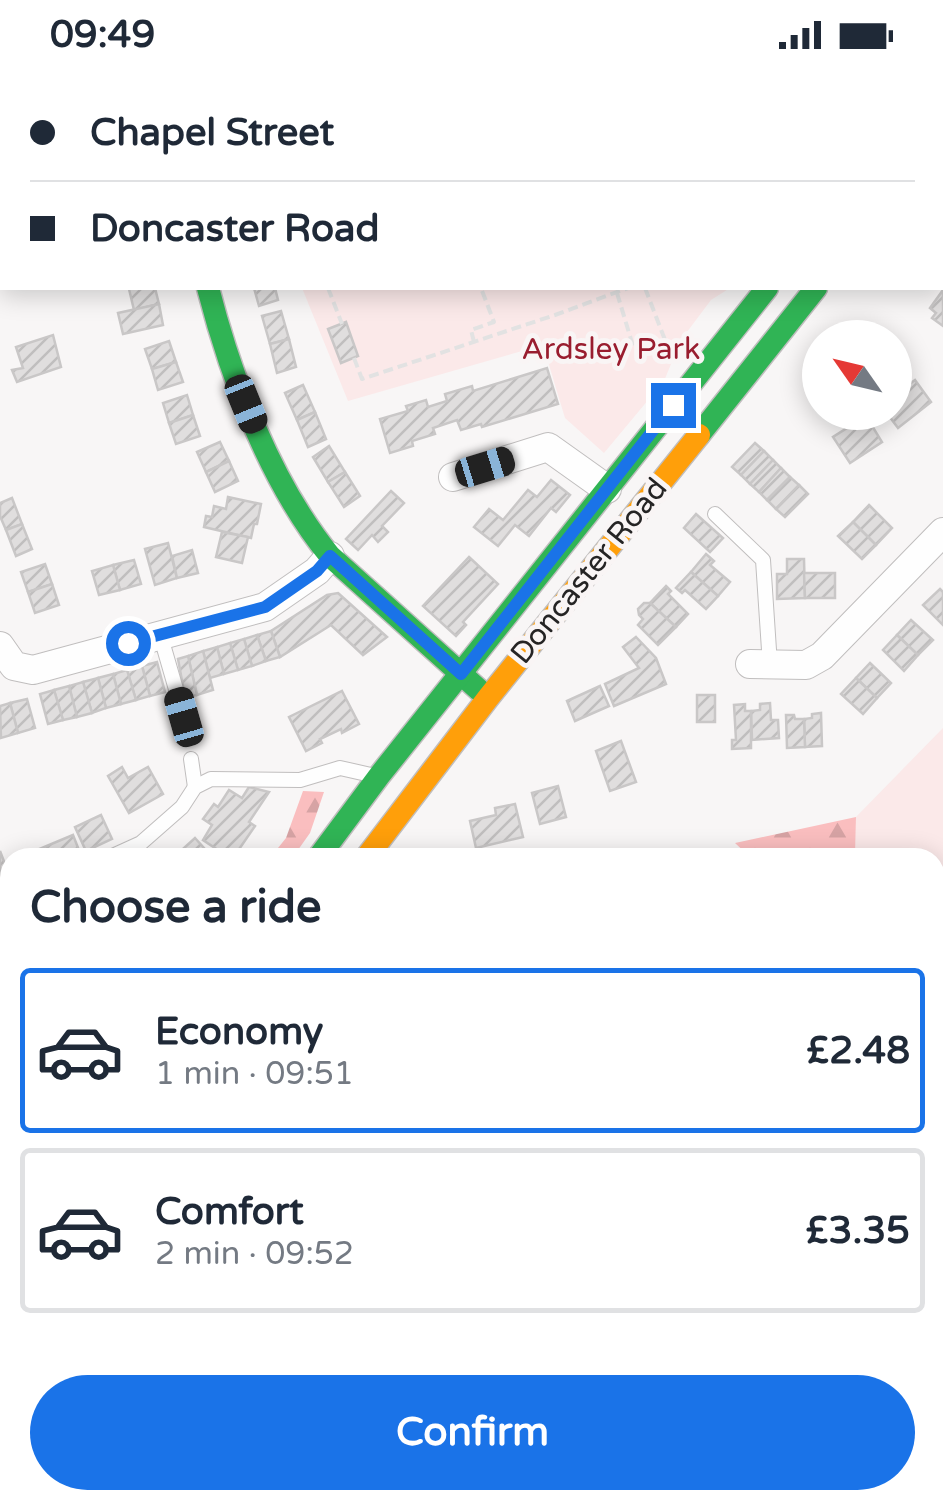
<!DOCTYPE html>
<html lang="en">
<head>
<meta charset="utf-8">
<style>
	body { margin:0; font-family:"Varela Round",sans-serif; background:#f6f6f7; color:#1f2937; height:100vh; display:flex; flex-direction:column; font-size:38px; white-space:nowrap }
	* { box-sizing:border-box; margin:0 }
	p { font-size:32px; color:#747a83 }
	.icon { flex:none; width:55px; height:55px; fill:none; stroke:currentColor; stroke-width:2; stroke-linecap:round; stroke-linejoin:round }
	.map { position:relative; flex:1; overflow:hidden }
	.side { position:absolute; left:0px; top:778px; width:945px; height:662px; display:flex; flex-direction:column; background:#fff; border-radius:30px 30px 0 0; box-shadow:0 5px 25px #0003 }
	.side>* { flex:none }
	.guide { position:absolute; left:0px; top:0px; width:945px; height:220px; box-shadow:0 5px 25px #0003; display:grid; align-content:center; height:220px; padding:0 30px; background:#fff }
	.needle { width:65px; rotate:304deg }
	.tools { position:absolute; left:802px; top:250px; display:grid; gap:20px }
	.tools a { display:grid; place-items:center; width:110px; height:110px; border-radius:50%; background:#fff; box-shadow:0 5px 25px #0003; font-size:50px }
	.end { position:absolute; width:45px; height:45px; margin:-22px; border:12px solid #1a73e8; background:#fff; box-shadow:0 0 0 5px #fff }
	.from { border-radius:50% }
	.car { position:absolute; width:30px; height:60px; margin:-30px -15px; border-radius:12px; box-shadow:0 0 8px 2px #0007; background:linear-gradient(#222 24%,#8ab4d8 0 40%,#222 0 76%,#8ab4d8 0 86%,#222 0) }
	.guide b { display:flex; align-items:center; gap:35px; height:95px; font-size:38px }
	.guide b+b { border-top:2px solid #e0e1e3 }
	.guide i { width:25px; height:25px; background:#1f2937 }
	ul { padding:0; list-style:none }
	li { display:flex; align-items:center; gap:30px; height:165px; margin:0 20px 15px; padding:0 10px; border:5px solid #e0e1e3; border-radius:10px }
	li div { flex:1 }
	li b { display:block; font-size:38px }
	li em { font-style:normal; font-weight:800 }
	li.on { border-color:#1a73e8 }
	li>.icon { width:90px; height:90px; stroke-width:1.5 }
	h2 { padding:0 30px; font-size:45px; line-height:120px }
	.primary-button { display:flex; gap:20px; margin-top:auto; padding:20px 30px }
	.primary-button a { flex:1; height:115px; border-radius:60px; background:#1a73e8; color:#fff; font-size:40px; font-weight:800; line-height:115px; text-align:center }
	.status { display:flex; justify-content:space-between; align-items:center; height:70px; padding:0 50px; background:#fff; direction:ltr }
	.status svg { height:28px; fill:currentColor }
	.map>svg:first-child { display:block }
	.green { fill:#fbe9e9 }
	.forest { fill:url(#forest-firs) }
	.building { fill:url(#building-hatch); stroke:#c9c7c7; stroke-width:2.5 }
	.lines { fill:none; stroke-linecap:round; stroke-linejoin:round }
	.lane-casing { stroke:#c0bebe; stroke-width:16 }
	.street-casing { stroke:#c0bebe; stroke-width:30 }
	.fast-casing { stroke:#c0bebe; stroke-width:25 }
	.slow-casing { stroke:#c0bebe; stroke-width:25 }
	.jam-casing { stroke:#c0bebe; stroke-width:25 }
	.path { stroke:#e2e2e2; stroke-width:4; stroke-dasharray:10 5; stroke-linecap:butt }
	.lane { stroke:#fefefe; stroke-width:14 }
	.street { stroke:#fefefe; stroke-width:28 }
	.fast { stroke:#30b455; stroke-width:22 }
	.slow { stroke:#ff9f0a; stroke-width:22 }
	.jam { stroke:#e5322d; stroke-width:22 }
	.route { stroke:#1a73e8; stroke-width:12 }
	.labels { text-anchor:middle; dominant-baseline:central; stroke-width:10; stroke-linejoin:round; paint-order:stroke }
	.park-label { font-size:30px; fill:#991d2f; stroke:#f9f5f5 }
	.street-label { font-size:30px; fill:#252424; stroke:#f9f5f5 }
</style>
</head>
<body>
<div class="status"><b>09:49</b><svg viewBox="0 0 49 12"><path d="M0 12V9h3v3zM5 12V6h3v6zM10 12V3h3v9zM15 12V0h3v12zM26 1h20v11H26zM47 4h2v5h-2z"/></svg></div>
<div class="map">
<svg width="943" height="1439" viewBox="0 0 943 1439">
	<defs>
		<pattern id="forest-firs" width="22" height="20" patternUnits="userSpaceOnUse" patternTransform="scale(2.5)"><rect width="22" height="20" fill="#fabebf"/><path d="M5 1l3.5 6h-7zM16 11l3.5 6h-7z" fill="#d6a3a4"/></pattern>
		<pattern id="building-hatch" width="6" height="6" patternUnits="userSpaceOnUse" patternTransform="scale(2.5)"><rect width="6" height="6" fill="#e0dede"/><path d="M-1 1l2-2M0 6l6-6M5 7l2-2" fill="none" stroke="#c0bebe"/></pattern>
	</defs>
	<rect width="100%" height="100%" fill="#f8f6f6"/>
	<g class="green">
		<polygon points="359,0 911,0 909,2 360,2"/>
		<polygon points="302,218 730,218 711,230 681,270 664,311 604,383 565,348 543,275 348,331"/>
		<polygon points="943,658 943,1056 935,1058 935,788 855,787 856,747"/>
		<polygon points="935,1421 943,1439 752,1439 782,1430 935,1430"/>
	</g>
	<g class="forest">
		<polygon points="303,721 324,722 310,763 293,787 270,788 286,768"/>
		<polygon points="856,747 855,787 750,787 735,773"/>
		<polygon points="943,1056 943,1437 935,1421 935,1058"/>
	</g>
	<g class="building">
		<polygon points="134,218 155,218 159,234 134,240 129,219"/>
		<polygon points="254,218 275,218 278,230 259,236"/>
		<polygon points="943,220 943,256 932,248 936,243 930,238"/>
		<polygon points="159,234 163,255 123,264 118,243"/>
		<polygon points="281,241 289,269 270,274 262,246"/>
		<polygon points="346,252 358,286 341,293 328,259"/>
		<polygon points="53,265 61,297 17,312 12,300 23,298 16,277"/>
		<polygon points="289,269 296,297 277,303 270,274"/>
		<polygon points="169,271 176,292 152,299 145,279"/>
		<polygon points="176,292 183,312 158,320 152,299"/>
		<polygon points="547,298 558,334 482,357 481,354 461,360 457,350 433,358 435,364 412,371 413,376 390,383 380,349 408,341 406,336 426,330 428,337 447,331 445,324 472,316 473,321"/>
		<polygon points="915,310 931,332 898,358 886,342 895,342 895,322 896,324"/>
		<polygon points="303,315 315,342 297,350 285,323"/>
		<polygon points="187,325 193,345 169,353 163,333"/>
		<polygon points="315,342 326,369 308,377 297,350"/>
		<polygon points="193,345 200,366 176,374 169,353"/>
		<polygon points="866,346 882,372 850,393 833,367"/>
		<polygon points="220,372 229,391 206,402 197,382"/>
		<polygon points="755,373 764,381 741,405 732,397"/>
		<polygon points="329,376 345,402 328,412 313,387"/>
		<polygon points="764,381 773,390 750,414 741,405"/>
		<polygon points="773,390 781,398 759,422 750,414"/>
		<polygon points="229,391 238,411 215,422 206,402"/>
		<polygon points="781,398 790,407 767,430 759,422"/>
		<polygon points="345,402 360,426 344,437 328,412"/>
		<polygon points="790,407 799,415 776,439 767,430"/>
		<polygon points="551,410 570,425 556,442 551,438 529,466 515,455 498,476 474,457 489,439 503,450 528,420 537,427"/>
		<polygon points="799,415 808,424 785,447 776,439"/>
		<polygon points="391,421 404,433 382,456 388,462 378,472 372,465 358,480 346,469"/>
		<polygon points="228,427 261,434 257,454 254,454 251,468 204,457 206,446 212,447 214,436 226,439"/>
		<polygon points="12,428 22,454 6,460 0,446 0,433"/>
		<polygon points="869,435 892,458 876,475 853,452"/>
		<polygon points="696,444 723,468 710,482 684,458"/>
		<polygon points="853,452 876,475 862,489 838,466"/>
		<polygon points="22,454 32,479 16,486 6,460"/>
		<polygon points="222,462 248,467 242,493 216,487"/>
		<polygon points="168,473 177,508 155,515 145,479"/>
		<polygon points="192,480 198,503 177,508 172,486"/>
		<polygon points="706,484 714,491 710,495 730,512 718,526 691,502"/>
		<polygon points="469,487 498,514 463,552 466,555 456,566 423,536"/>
		<polygon points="787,489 804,489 805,528 777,529 777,504 787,504"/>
		<polygon points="134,490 141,514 120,520 113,495"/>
		<polygon points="45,494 52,514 28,522 21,502"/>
		<polygon points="113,495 120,520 99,525 92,501"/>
		<polygon points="691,502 718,526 706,539 685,520 682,523 676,518"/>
		<polygon points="804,503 835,503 835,528 805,528"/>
		<polygon points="52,514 59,535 35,543 28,522"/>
		<polygon points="666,516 671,521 668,524 688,544 676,557 650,533"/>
		<polygon points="940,519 943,522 943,555 923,535"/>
		<polygon points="338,523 387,567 363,585 331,555 280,587 271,561 327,525"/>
		<polygon points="644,533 650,533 676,557 658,575 638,555 643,549 639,545 638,539"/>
		<polygon points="911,550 933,570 918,585 897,565"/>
		<polygon points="271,561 280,587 266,591 257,565"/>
		<polygon points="257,565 266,591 252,596 244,569"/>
		<polygon points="897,565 918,585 904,601 883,580"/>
		<polygon points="636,567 656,588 666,614 614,636 605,614 639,598 623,577"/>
		<polygon points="244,569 252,596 238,600 230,573"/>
		<polygon points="230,573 238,600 224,604 217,577"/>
		<polygon points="217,577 224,604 210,608 203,581"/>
		<polygon points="203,581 213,620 197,625 188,586"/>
		<polygon points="188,586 197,625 185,627 178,589"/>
		<polygon points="157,592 165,622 150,626 142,596"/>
		<polygon points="870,593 891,613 877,628 856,608"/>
		<polygon points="142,596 150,626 136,630 127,600"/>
		<polygon points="127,600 136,630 121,634 113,604"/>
		<polygon points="113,604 121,634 106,638 98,608"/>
		<polygon points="98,608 106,638 92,643 83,612"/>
		<polygon points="856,608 877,628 863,644 841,624"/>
		<polygon points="83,612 92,643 77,647 69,616"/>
		<polygon points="69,616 77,647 63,650 54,620"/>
		<polygon points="600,616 609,636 575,651 567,631"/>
		<polygon points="54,620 63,650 48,654 40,624"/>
		<polygon points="342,621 359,654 342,663 341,659 320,669 322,673 306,681 289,647"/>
		<rect x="697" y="625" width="18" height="27"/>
		<polygon points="27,629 35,658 18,663 10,633"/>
		<polygon points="10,633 18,663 1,668 0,636"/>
		<polygon points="770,633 771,650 778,650 779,668 752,670 751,641 760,640 760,634"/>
		<polygon points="745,634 745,641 751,641 751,678 732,679 732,670 736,670 734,635"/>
		<polygon points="821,643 822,676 805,677 804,649 812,648 812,644"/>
		<polygon points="786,645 794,645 795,649 804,649 805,677 787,678"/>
		<polygon points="621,671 636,712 610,721 596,681"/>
		<polygon points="122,697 128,708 148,697 163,724 129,743 108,706"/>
		<polygon points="558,716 566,747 540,754 532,723"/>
		<polygon points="249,717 269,722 249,752 255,756 233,788 230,788 203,770 212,755 203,749 214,734 218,737 229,720 242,728"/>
		<polygon points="515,734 523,767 476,778 470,751 496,745 495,738"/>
		<polygon points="101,745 112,769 86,781 75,757"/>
		<polygon points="73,765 82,788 20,788 20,787"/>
		<polygon points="195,768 213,788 173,788"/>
		<polygon points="0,781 10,807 10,815 0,819"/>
		<polygon points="0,1033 10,1035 10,1064 0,1062"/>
		<polygon points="0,1062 10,1064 4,1091 0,1090"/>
		<polygon points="0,1244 10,1245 10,1271 0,1267"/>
		<polygon points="10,1274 10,1389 0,1416 0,1317 8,1296 0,1293 0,1281 7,1283"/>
		<polygon points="238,1430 287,1430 288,1439 239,1439"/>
	</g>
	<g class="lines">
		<g class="lane-casing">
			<g id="lane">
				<polyline points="31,2 31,0"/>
				<polyline points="715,444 763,490 770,595"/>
				<polyline points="160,564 184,647"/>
				<polyline points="191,689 195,717"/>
				<polyline points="108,788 141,773 182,737 195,717 211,709 300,710 340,698 371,705"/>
				<polyline points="427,1430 447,1439"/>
				<polyline points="701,1430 701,1439"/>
			</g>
		</g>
		<g class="street-casing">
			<g id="street">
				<polyline points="192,0 192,2"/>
				<polyline points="0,105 2,104"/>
				<polyline points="942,152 943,152"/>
				<polyline points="453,407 548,377 607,419"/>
				<polyline points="0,576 14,596 33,600 265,537 317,501 330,486"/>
				<polyline points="750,594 806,595 822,586 943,462"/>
				<polyline points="0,1226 10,1228"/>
				<polyline points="21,1439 25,1430"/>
			</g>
		</g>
		<g class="fast-casing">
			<g id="fast">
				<polyline points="942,58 943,58"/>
				<path d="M208,218C231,308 271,414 330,486L479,620"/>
				<polyline points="699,365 816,218"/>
				<polyline points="318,788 379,706 767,218"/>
				<polyline points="115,1430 116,1439"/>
			</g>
		</g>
		<g class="slow-casing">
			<g id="slow">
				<polyline points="366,788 488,628 699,365"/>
				<polyline points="159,1430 160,1439"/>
			</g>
		</g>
		<g class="jam-casing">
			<polyline id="jam" points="938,2 939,0"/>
		</g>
		<g class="path">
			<polyline points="557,0 558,2"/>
			<polyline points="352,2 353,0"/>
			<polyline points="631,2 632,0"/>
			<polyline points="328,218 342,254"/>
			<polyline points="645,218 670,283"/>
			<polyline points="617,223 633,276"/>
			<polyline points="474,272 471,260 494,252 481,218"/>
			<polyline points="354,288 362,309 555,245 628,218"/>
		</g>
		<use href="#lane" class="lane"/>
		<use href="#street" class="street"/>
		<use href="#fast" class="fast"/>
		<use href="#slow" class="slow"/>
		<use href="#jam" class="jam"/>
	</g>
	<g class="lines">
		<polyline class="route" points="128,573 265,537 317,501 330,486 461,604 673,335"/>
	</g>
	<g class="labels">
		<g class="park-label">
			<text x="611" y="279">Ardsley Park</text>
		</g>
		<g class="street-label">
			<text transform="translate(589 501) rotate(-51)">Doncaster Road</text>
		</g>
	</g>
</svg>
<div class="tools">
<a><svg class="needle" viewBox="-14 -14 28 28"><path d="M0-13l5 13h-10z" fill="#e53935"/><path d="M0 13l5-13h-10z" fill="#747a83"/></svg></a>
</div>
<i class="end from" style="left:128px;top:573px"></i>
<i class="end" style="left:673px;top:335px"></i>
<i class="car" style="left:246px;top:334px;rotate:158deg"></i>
<i class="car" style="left:485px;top:397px;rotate:73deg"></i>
<i class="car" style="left:184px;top:647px;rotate:344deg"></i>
<div class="guide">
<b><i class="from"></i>Chapel Street</b>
<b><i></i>Doncaster Road</b>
</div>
<section class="side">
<h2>Choose a ride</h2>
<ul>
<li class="on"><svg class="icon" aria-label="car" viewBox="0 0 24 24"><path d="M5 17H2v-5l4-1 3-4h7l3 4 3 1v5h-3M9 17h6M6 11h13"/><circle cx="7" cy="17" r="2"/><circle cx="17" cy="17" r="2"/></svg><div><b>Economy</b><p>1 min · 09:51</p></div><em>£2.48</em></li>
<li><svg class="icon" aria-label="car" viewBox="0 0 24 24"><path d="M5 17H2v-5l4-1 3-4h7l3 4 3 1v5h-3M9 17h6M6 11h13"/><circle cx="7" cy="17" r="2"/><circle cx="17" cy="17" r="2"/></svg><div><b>Comfort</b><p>2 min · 09:52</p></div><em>£3.35</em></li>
</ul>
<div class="primary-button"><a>Confirm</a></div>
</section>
</div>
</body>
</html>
